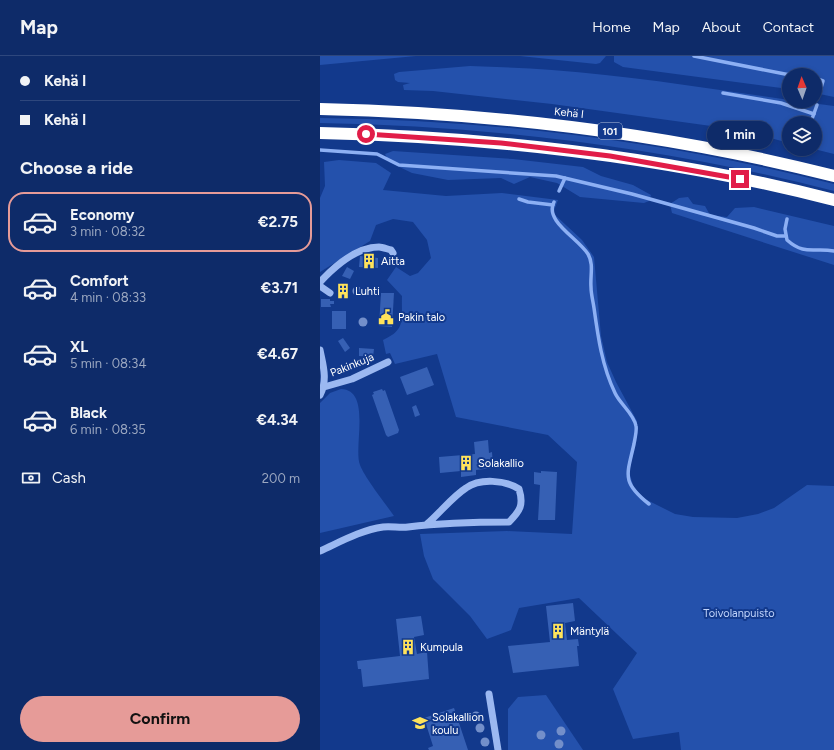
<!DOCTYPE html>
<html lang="en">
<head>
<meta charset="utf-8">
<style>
	body { margin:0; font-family:Figtree,sans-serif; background:#17336f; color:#f1f3f6; height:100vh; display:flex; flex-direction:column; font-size:15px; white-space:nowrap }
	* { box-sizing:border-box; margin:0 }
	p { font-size:13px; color:#9ba7c0 }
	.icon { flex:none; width:22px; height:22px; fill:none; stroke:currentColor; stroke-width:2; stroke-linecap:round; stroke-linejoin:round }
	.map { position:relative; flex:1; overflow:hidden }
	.side { display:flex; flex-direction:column; background:#0e2b69; width:320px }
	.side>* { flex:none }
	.top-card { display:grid; align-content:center; height:88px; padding:0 20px; background:#0e2b69 }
	.needle { width:26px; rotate:358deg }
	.buttons { position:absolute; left:462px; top:12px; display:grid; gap:8px }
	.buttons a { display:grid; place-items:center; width:40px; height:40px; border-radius:50%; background:#0e2b69; box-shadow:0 2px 6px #0003,0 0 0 1px #2e477d; font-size:20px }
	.end { position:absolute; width:18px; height:18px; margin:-9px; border:5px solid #e11d48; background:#fff; box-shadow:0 0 0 2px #fff }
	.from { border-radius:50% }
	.bubble { position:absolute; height:28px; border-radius:14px; background:#0e2b69; box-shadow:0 2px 6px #0003,0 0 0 1px #2e477d; font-size:13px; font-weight:700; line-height:28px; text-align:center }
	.top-card b { display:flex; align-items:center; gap:14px; height:38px; font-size:15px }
	.top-card b+b { border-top:1px solid #2e477d }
	.top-card i { width:10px; height:10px; background:#f1f3f6 }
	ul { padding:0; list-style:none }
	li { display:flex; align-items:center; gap:12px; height:60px; margin:0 8px 6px; padding:0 12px; border:2px solid transparent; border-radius:16px }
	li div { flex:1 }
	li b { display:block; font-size:15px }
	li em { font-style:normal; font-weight:700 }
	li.active { border-color:#e69b98 }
	li>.icon { width:36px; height:36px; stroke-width:1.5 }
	h2 { padding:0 20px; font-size:18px; line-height:48px }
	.pay { display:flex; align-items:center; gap:10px; height:44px; padding:0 20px; font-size:15px }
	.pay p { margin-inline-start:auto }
	.action { display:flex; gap:8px; margin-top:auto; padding:8px 20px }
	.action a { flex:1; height:46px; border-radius:24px; background:#e69b98; color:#111; font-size:16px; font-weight:700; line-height:46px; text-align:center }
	header { display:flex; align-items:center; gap:24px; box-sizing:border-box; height:56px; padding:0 20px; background:#0e2b69; border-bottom:1px solid #2e477d }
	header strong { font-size:19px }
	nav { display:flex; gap:22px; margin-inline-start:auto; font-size:14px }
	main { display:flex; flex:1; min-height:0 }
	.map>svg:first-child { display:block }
	.green { fill:#2451ac }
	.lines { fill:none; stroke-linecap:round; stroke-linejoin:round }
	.stream { stroke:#8db0f4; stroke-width:3.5 }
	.building { fill:#3660b4 }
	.minor { stroke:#9bb8f1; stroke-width:7 }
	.highway { stroke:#fff; stroke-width:12 }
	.tree { fill:#738fca }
	.route { stroke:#e11d48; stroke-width:5 }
	.labels { text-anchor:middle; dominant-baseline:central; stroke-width:4; stroke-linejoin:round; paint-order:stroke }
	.shield { fill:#12398c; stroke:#b8c4dc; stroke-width:1 }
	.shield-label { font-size:10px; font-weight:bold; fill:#fff }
	.street-label { font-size:11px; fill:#fff; stroke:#12398c }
	.poi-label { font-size:11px; fill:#fff; stroke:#12398c; text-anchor:start }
	.park-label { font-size:11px; fill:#c2d5fc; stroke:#12398c }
</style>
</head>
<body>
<header>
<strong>Map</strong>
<nav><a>Home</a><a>Map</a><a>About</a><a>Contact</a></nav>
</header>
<main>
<section class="side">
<div class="top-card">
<b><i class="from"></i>Kehä I</b>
<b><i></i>Kehä I</b>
</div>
<h2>Choose a ride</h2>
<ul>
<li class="active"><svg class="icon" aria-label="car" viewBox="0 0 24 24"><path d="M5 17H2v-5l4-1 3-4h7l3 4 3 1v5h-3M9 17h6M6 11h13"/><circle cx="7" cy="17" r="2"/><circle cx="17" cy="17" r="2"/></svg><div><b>Economy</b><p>3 min · 08:32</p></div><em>€2.75</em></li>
<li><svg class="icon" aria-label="car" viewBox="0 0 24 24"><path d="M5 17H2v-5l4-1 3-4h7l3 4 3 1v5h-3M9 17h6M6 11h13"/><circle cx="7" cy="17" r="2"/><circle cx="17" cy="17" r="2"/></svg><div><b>Comfort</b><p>4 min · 08:33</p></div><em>€3.71</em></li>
<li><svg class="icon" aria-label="car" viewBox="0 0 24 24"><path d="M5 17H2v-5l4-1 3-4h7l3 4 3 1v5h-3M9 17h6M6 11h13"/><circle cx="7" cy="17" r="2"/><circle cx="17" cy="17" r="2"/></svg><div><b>XL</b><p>5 min · 08:34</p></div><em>€4.67</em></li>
<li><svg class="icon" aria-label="car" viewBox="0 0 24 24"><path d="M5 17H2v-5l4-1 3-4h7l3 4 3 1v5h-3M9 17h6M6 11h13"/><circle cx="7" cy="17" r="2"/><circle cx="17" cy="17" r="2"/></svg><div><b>Black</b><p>6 min · 08:35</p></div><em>€4.34</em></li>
</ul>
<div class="pay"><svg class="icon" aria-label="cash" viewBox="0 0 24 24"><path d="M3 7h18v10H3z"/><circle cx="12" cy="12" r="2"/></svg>Cash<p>200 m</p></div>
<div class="action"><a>Confirm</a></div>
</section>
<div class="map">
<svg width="514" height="694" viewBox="0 0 514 694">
	<rect width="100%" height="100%" fill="#12398c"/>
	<g class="green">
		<polygon points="0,0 96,0 0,9"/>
		<polygon points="200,0 286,0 280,7 276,8"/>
		<polygon points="294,0 514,0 514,41 495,37 495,19 469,19 469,33 303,11 294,6"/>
		<path d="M150,10C178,11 205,12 232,14C327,21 421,38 514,50V98L494,93H495V67H469V87L420,74L232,48L113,35L84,34L83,29L90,27L78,26L75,24L74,18L79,16Z"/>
		<path d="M0,62C173,64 346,85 514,128V135C347,92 173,70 0,67Z"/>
		<polygon points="73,95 193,103 263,111 281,120 313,129 331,139 329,145 324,147 260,141 237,127 210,121 194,128 181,122 128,124 92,117 69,106 65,98"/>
		<path d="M19,104L56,107L71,117L63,134L126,140L182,137L238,144L233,157L262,184L274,201L281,280L287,306L296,326L317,365V379L309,416L314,432L325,443L355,458L373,461L417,462L438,458L454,452L487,429L514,430V694H361L359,676L313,683L293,633L317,597L259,542L199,552L191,574L167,583L150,560L113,523L104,500L100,478L187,475L252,478L257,406L228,379L136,361L117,298L75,308L70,297L66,298L63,284C87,273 81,263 82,240L67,224L76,211L90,220L98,217L111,202L107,184L93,166L73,163L56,169L50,185L0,216V142L5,130L4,106Z"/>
		<polygon points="368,141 373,148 385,150 390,159 407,161 415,152 434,151 514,170 514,209 352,157 350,148 359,142"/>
		<path d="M21,333C52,334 33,391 40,409C45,422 65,447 74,460L0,477V347L10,337Z"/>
		<polygon points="226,639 263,694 188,694 188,653 198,641"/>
	</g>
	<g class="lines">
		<g class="stream">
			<polyline points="374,0 470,19"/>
			<polyline points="495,22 503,25 500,35"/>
			<polyline points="403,37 461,47 494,58"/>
			<polyline points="492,63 497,49"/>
			<polyline points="0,94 57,98 79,109 236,120 312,138 434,172 457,180 466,180"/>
			<polyline points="239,135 245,122"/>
			<polyline points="199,143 208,146 233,149"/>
			<path d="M234,146C224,165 258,182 268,198C274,208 270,220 271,231C271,238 273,245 274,252C278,281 282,310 295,337C300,348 314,358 316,370C317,375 315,382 314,388C307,419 301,426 329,448"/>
			<path d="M467,163L465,173L467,184C485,200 494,191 514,195"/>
		</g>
	</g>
	<g class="building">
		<polygon points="40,200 58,202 58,212 39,211"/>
		<polygon points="27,211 34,215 30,223 22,220"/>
		<polygon points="20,229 28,230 27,241 18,239"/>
		<polygon points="61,237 74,237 72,271 59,270"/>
		<polygon points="1,243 10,243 10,245 14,245 14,248 10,248 11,251 1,251"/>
		<rect x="12" y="255" width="14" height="18"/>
		<polygon points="23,282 30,292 25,296 18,285"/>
		<polygon points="39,292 54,293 53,301 39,300"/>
		<polygon points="107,311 114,329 87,339 80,321"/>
		<polygon points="62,333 63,335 65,334 79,374 78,377 68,381 66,379 52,339 54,338 53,336"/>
		<polygon points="96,349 100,359 95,361 92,351"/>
		<polygon points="168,384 169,397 172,396 173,412 156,414 156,419 141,421 141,415 120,417 119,401 155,398 154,386"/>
		<polygon points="221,415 237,416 235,464 218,464 220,429 214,428 214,416 221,417"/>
		<polygon points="253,547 255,565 245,567 247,584 258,583 259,590 257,590 259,610 193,617 188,590 230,586 226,550"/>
		<polygon points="101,560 104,579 94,581 97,598 107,596 109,623 43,631 41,613 38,613 37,605 80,600 76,563"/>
		<polygon points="134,652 148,694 109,694 108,692 113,690 104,662"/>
	</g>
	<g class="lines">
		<g class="minor">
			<path d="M0,226C14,211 36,191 59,191C62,191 67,193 71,194L73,197"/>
			<polyline points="0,230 10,237"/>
			<path d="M0,294C3,309 8,324 0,339"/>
			<polyline points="4,331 32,323 68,306"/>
			<path d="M0,495C20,486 41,474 63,471C71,470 80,472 88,471C121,467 155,466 189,466C200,455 204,449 199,433C185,424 160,422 146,432C132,441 120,457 107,468"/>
			<polyline points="169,638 178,694"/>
		</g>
		<g class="highway">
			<path d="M0,53C174,57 346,77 514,120"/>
			<path d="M0,77C173,81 347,101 514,144"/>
		</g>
	</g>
	<g class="tree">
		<circle cx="37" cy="235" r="4.5"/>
		<circle cx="43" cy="266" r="4.5"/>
		<circle cx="156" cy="660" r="4.5"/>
		<circle cx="160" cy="672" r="4.5"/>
		<circle cx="241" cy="675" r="4.5"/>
		<circle cx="221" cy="679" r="4.5"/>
		<circle cx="165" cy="686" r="4.5"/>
		<circle cx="239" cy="688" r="4.5"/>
	</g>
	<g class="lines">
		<polyline class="route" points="46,78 181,87 290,100 420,123"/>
	</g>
	<defs>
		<g id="building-bare" transform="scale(1.2)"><path d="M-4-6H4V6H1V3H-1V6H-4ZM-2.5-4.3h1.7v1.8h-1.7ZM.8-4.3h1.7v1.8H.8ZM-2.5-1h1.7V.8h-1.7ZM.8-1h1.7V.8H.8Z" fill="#ffe35b" stroke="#12398c" stroke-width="2.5" paint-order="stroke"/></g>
		<g id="civic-bare" transform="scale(1.2)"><path d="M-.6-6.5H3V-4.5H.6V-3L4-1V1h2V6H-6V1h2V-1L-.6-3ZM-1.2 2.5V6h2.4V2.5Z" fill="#ffe35b" stroke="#12398c" stroke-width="2.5" paint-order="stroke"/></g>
		<g id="school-bare" transform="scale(1.2)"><path d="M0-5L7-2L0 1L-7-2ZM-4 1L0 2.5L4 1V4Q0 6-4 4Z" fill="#ffe35b" stroke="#12398c" stroke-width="2.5" paint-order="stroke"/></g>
	</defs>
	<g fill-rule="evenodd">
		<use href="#building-bare" x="49" y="205"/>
		<use href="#building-bare" x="23" y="235"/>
		<use href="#civic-bare" x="66" y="261"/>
		<use href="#building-bare" x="146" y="407"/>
		<use href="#building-bare" x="238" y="575"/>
		<use href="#building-bare" x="88" y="591"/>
		<use href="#school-bare" x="100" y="667"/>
	</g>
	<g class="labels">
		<rect class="shield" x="278" y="67" width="24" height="16" rx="3"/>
		<g class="shield-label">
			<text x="290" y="75">101</text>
		</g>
		<g class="street-label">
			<text transform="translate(249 57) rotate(6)">Kehä I</text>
			<text transform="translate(32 309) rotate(-22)">Pakinkuja</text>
		</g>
		<g class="poi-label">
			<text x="61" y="205">Aitta</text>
			<text x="35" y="235">Luhti</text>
			<text x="78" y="261">Pakin talo</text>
			<text x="158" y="407">Solakallio</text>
			<text x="250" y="575">Mäntylä</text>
			<text x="100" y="591">Kumpula</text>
			<text x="112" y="661">Solakallion<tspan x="112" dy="13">koulu</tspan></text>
		</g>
		<g class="park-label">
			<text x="419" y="557">Toivolanpuisto</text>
		</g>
	</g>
</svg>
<div class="buttons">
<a><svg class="needle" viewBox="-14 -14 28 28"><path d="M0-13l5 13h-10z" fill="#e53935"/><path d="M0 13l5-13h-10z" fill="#9ba7c0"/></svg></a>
<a><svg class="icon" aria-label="layers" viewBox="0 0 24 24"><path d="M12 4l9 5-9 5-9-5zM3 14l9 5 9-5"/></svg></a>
</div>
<i class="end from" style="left:46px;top:78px"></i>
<i class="end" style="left:420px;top:123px"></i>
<div class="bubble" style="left:387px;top:65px;width:66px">1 min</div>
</div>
</main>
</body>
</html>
